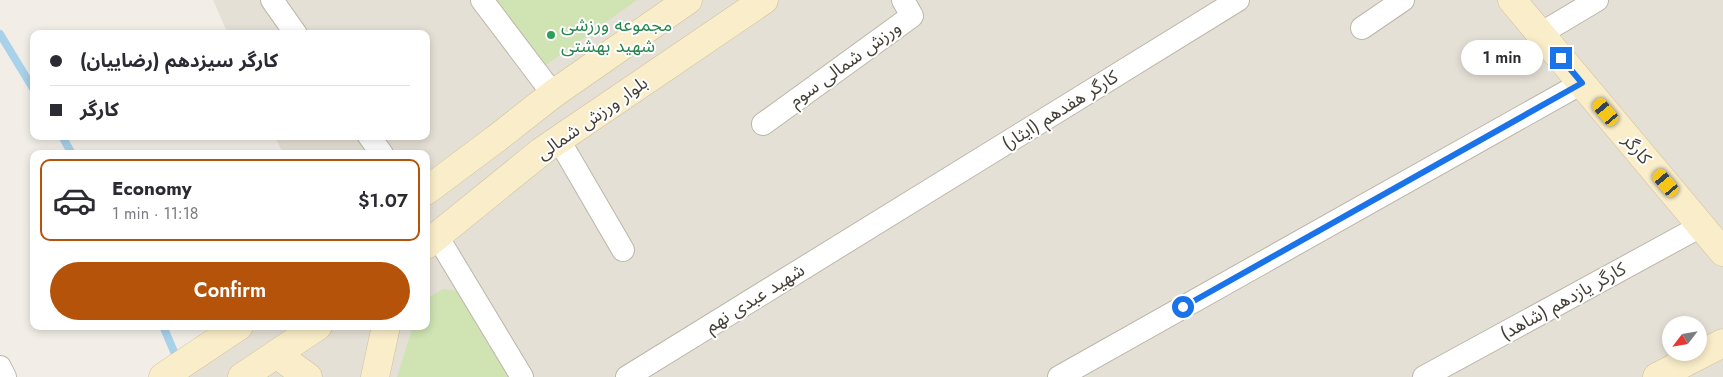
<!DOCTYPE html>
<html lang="en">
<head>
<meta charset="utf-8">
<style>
	body { margin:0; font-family:Jost,"Noto Sans Arabic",sans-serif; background:#f2f2f3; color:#2b2b33; height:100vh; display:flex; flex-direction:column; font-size:19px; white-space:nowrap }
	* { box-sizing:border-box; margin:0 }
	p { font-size:16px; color:#7c7c81 }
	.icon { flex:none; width:28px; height:28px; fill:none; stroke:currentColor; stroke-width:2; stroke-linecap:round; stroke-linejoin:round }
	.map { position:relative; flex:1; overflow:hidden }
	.side { position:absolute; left:30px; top:150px; width:400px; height:180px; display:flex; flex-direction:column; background:#fff; border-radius:10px; box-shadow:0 2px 8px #0003 }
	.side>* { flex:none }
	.hud { position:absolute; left:30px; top:30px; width:400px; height:110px; border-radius:10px; box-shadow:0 2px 8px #0003; display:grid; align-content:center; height:110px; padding:0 20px; background:#fff }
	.needle { width:32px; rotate:239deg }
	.tools { position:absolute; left:1662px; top:316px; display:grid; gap:10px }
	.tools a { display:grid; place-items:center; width:45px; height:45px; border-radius:50%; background:#fff; box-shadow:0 2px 8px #0003; font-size:25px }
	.end { position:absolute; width:22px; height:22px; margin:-11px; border:6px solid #1a73e8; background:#fff; box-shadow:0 0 0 2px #fff }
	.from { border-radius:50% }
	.bubble { position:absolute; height:35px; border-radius:18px; background:#fff; box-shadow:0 2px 8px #0003; font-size:16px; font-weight:600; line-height:35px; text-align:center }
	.car { position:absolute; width:15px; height:30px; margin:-15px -8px; border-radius:6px; box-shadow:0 0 4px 1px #0007; background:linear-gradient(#f5c518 24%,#345 0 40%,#f5c518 0 76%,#345 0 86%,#f5c518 0) }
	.hud b { display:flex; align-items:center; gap:18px; height:48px; font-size:19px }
	.hud b+b { border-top:1px solid #e1e1e2 }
	.hud i { width:12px; height:12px; background:#2b2b33 }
	ul { padding:9px 0 0; list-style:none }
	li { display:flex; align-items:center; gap:15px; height:82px; margin:0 10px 8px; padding:0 10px; border:2px solid transparent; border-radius:10px }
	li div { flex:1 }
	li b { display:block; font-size:19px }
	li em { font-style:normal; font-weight:600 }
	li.current { border-color:#b45309 }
	li>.icon { width:45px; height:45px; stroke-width:1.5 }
	.action { display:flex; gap:10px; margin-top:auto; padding:10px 20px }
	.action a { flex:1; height:58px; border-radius:30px; background:#b45309; color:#fff; font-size:20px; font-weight:600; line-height:58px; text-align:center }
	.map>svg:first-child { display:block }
	.residential { fill:#e5e0d5; fill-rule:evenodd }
	.green { fill:#cfe3b3 }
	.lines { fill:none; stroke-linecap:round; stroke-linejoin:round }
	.stream { stroke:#a8d1ea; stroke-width:8 }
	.street-casing { stroke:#bdb6aa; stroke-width:24 }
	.secondary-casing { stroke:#cebf9a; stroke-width:29 }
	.street { stroke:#fff; stroke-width:22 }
	.secondary { stroke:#faedc9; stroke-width:28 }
	.route { stroke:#1a73e8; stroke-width:6 }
	.leisure-dot { fill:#2e9e5b; stroke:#fff; stroke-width:2 }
	.labels { text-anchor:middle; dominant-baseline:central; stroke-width:4; stroke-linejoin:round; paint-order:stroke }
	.leisure-label { font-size:18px; fill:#27864d; stroke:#fff; text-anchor:start }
	.street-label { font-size:18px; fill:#443f36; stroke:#fff }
</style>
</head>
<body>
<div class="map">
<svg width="1723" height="377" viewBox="0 0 1723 377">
	<rect width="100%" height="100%" fill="#f2eee7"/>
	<path class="residential" d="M213,0H1723V377H162L214,326H426V154H283L275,136H426V34H228ZM1671,325H1699V352H1671Z"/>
	<g class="green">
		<polygon points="488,0 637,0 539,70"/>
		<polygon points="443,289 466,292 515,377 397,377 413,326 426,326 426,299"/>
	</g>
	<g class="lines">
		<g class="stream">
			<polyline points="0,34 34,90"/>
			<polyline points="62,136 72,154"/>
			<polyline points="163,326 178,361"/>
		</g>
		<g class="street-casing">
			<g id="street">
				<polyline points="272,0 296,34"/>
				<polyline points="482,0 553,94"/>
				<polyline points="1362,28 1403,0"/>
				<polyline points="1540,34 1597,0"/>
				<polyline points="763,124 912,16 903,0"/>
				<polyline points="369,136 382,154"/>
				<polyline points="559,140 623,250"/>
				<polyline points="437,236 522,377"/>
				<polyline points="0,367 5,377"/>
				<polyline points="627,377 1238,0"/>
				<polyline points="1059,377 1582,83"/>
				<polyline points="1424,377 1701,226"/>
			</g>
		</g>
		<g class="secondary-casing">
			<g id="secondary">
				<polyline points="1512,0 1723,252"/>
				<polyline points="426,191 497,138 553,94 688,0"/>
				<polyline points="426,245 542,151 764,0"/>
				<polyline points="276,354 308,377"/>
				<polyline points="163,377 239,326"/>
				<polyline points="242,377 318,326"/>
				<polyline points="375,377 386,326"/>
				<polyline points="1657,377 1723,343"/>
			</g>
		</g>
		<use href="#street" class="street"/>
		<use href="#secondary" class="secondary"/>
	</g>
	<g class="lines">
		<polyline class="route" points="1183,307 1582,83 1561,58"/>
	</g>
	<circle class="leisure-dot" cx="551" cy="35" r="5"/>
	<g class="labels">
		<g class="leisure-label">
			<text x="561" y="25">مجموعه ورزشی<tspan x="561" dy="21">شهید بهشتی</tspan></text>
		</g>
		<g class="street-label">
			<text transform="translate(845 64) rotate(-36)">ورزش شمالی سوم</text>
			<text transform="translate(1060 110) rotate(-32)">کارگر هفدهم (ایثار)</text>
			<text transform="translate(592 118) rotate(-35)">بلوار ورزش شمالی</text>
			<text transform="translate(1637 149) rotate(50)">کارگر</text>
			<text transform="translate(755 298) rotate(-32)">شهید عبدی نهم</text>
			<text transform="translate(1563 301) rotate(-29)">کارگر یازدهم (شاهد)</text>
		</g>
	</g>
</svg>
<div class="tools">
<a><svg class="needle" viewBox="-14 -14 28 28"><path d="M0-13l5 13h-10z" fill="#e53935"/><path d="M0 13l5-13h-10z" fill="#7c7c81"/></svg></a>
</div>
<i class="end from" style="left:1183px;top:307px"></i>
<i class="end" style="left:1561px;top:58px"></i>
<div class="bubble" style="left:1461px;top:40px;width:82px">1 min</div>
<i class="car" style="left:1606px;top:112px;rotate:320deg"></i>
<i class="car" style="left:1666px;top:183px;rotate:320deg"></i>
<div class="hud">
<b><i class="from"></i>کارگر سیزدهم (رضاییان)</b>
<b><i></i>کارگر</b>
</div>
<section class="side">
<ul>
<li class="current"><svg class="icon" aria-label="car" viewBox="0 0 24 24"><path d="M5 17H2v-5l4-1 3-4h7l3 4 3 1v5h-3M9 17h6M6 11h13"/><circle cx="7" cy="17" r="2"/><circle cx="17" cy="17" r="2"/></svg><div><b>Economy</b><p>1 min · 11:18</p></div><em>$1.07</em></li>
</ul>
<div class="action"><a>Confirm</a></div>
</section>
</div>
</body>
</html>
